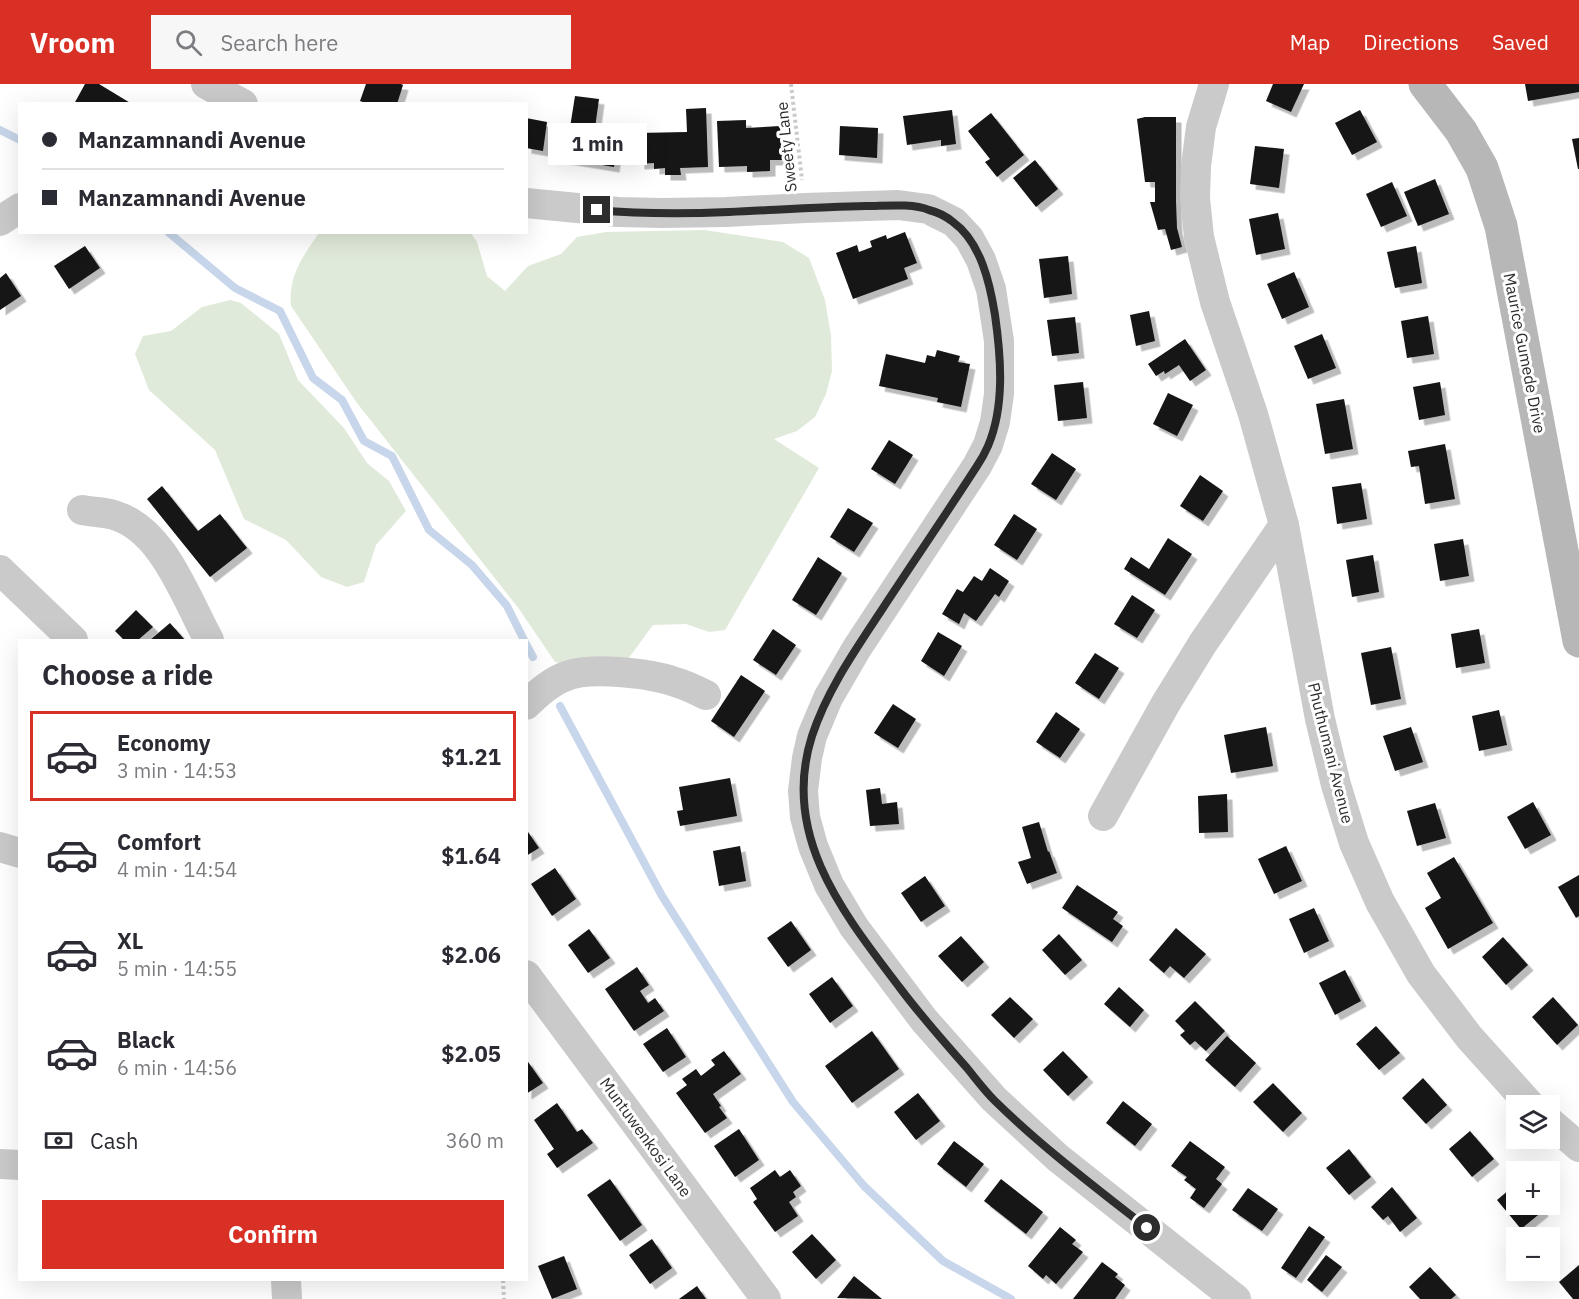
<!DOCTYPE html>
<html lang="en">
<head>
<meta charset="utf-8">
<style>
	body { margin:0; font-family:"IBM Plex Sans",sans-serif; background:#f7f7f7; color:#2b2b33; height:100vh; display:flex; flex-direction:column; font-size:22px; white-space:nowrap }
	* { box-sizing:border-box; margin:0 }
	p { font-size:20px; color:#7c7c81 }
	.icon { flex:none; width:33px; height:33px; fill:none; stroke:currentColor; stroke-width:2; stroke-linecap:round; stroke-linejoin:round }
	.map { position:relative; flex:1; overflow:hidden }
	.sheet { position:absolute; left:18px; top:555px; width:510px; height:642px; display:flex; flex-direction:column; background:#fff; border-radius:0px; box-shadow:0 6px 24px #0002 }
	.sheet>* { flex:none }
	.hud { position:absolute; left:18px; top:18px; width:510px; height:132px; border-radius:0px; box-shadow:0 6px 24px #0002; display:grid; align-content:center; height:132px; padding:0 24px; background:#fff }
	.tools { position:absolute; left:1506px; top:1011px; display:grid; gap:12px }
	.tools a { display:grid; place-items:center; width:54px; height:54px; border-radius:0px; background:#fff; box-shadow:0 6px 24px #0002; font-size:30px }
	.end { position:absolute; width:27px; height:27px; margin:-14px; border:8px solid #2d2d2d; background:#fff; box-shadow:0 0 0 3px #fff }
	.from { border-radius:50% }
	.bubble { position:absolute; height:42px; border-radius:0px; background:#fff; box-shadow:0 6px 24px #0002; font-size:20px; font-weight:700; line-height:42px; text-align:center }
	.hud b { display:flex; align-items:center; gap:21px; height:57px; font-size:22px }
	.hud b+b { border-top:2px solid #e1e1e2 }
	.hud i { width:15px; height:15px; background:#2b2b33 }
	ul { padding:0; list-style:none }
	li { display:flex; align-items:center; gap:18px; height:90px; margin:0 12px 9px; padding:0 12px; border:3px solid transparent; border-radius:0px }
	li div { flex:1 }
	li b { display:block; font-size:22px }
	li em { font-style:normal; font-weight:700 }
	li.on { border-color:#d93025 }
	li>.icon { width:54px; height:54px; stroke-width:1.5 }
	h2 { padding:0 24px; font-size:27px; line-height:72px }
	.pay { display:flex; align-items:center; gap:15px; height:66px; padding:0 24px; font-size:22px }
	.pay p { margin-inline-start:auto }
	.action { display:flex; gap:12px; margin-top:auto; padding:12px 24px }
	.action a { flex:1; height:69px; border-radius:0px; background:#d93025; color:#fff; font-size:24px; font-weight:700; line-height:69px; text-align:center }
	header { display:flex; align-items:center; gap:36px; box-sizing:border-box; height:84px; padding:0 30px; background:#d93025; color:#fff }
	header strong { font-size:28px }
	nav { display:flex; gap:33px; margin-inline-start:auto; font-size:21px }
	.search { width:420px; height:54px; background:#f7f7f7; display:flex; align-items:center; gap:15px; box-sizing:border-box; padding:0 21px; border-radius:0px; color:#7c7c81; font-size:22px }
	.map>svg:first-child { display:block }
	.green { fill:#e0eada }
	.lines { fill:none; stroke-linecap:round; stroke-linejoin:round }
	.stream { stroke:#c7d6ea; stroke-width:8 }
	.building { fill:#141414; filter:url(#shadow) }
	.path { stroke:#cacaca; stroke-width:4; stroke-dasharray:3 3; stroke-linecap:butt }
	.street { stroke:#cacaca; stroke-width:30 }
	.secondary { stroke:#b7b7b7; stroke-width:33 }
	.route { stroke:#2d2d2d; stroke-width:8 }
	.labels { text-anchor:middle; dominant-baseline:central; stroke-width:6; stroke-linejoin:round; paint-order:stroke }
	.street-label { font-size:16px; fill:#2d2d2d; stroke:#fff }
</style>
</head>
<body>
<header>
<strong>Vroom</strong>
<div class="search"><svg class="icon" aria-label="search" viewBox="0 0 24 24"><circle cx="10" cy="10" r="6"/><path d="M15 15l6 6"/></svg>Search here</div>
<nav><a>Map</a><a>Directions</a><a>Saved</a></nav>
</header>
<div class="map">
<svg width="1579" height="1215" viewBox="0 0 1579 1215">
	<defs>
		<filter id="shadow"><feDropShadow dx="5.5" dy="5.5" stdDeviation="0" flood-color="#0004"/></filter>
	</defs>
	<rect width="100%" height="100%" fill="#fff"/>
	<g class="green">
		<path d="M704,146L783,158L809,174L825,216L831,252L832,287L826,310L815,333L797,347L774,355L819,384L725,546L709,548L686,540L653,541L628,575L566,580L555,578L519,525L357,319L291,222C288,192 303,172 319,149H471L477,158L487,192L505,207L528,182L561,170L577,153L606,148Z"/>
		<polygon points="230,216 241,219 279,250 298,296 344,344 367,379 389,397 406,427 376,461 364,498 347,503 321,493 286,456 244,435 215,366 149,306 135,270 143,252 171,247 202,223"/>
	</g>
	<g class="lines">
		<g class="stream">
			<polyline points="0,46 20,56"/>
			<polyline points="168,148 235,204 280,227 313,294 342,316 364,357 392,372 429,446 472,481 507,522 524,556"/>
			<polyline points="526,560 533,573"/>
			<polyline points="560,622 662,812 793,1018 864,1102 943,1177 1011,1215"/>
		</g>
	</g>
	<g class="building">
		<polygon points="85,0 99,0 132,20 74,20"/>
		<polygon points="366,0 401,0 403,1 397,20 368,20 360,17"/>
		<polygon points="1273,0 1304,0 1291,28 1266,17"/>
		<polygon points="1525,0 1579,0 1579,8 1528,17"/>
		<polygon points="575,12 599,15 595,44 619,48 614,83 565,75"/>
		<polygon points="706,24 708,83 680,84 681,91 665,91 665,84 654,85 654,79 639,80 638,49 687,48 686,25"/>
		<polygon points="952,26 956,60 941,62 941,56 907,61 903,32"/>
		<polygon points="1360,26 1377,58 1352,71 1335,39"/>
		<polygon points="991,29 1024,71 997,93 985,78 990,75 968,47"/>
		<polygon points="1145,33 1176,33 1176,118 1177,144 1182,163 1171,166 1165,145 1158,146 1150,118 1155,118 1155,98 1145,98 1137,35"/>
		<polygon points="526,34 547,38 543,67 526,64"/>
		<polygon points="746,36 746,44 780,42 782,76 770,76 770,87 747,88 747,82 719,83 717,37"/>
		<polygon points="840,42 878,44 877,74 839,71"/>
		<polygon points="1579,54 1579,85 1578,85 1572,55"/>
		<polygon points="1255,62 1284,65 1279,104 1250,100"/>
		<polygon points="1035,76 1058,105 1036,123 1013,94"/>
		<polygon points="1435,95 1449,130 1418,142 1404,108"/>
		<polygon points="1392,98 1407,132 1381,143 1366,110"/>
		<polygon points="1278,129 1285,165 1256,171 1249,135"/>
		<polygon points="905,148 917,179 904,184 908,195 853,215 836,169 857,161 859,168 872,163 870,157 886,151 887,155"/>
		<polygon points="85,162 100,184 69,205 54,182"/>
		<polygon points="1416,162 1422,199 1395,204 1387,168"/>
		<polygon points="1068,172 1072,210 1044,214 1039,175"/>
		<polygon points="1294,188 1309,223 1282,235 1267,200"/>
		<polygon points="6,189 21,212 0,226 0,194"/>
		<polygon points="1149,227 1155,257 1136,262 1130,231"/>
		<polygon points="1428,232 1434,270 1407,274 1401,237"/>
		<polygon points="1075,233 1079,269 1052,272 1047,236"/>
		<polygon points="1322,250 1336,284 1308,295 1294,262"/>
		<polygon points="1185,255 1206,286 1190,297 1179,281 1165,290 1164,287 1156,292 1148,280"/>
		<polygon points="937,266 960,272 958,278 970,280 961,323 937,318 938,314 879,302 886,270 925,279 927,271 935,273"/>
		<polygon points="1083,298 1087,334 1058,337 1054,301"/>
		<polygon points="1440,298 1445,331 1419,336 1413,303"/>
		<polygon points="1168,309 1193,321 1177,352 1153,340"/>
		<polygon points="1344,315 1353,365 1325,370 1316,320"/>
		<polygon points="889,356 913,371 895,400 871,385"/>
		<polygon points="1445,360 1455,415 1425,420 1419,382 1411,383 1408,367"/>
		<polygon points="1052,369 1076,385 1056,416 1031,400"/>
		<polygon points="1200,391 1223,407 1203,437 1180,422"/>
		<polygon points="1361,399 1367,435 1337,440 1332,403"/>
		<polygon points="162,402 198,447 220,430 247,464 210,493 147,415"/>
		<polygon points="848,424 873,439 854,468 830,453"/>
		<polygon points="1014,430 1037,445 1017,476 994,461"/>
		<polygon points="1168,454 1192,470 1165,511 1124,485 1131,473 1149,485"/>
		<polygon points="1463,455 1469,492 1440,497 1434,460"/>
		<polygon points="1373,471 1379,508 1352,513 1346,476"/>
		<polygon points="818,473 842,489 816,531 792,516"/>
		<polygon points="990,484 1009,497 999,513 995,510 976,537 964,529 959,540 942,530 957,505 963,508 974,492 982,497"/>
		<polygon points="1132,511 1155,526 1137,554 1114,540"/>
		<polygon points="136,526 153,543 138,556 124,556 115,547"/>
		<polygon points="170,539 185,556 150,556"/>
		<polygon points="773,545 796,561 776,591 753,576"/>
		<polygon points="1479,545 1485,579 1456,584 1451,550"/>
		<polygon points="938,548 962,562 944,592 921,577"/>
		<polygon points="1391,563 1401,615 1371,621 1361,569"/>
		<polygon points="1095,569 1119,584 1099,615 1075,599"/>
		<polygon points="741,591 765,607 734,653 711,637"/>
		<polygon points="893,620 916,635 898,664 874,649"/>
		<polygon points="1499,626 1507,661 1479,667 1472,632"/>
		<polygon points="1056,628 1080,645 1060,674 1036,658"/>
		<polygon points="1266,643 1273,682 1231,689 1224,651"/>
		<polygon points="1411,643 1423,678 1395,687 1383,652"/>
		<polygon points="730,694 737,732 680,742 677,727 683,726 679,703"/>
		<polygon points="880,704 882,720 897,718 899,740 870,742 866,706"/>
		<polygon points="1227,710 1228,748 1199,749 1198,712"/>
		<polygon points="1533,718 1551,751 1525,765 1507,733"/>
		<polygon points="1435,719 1446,754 1417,762 1407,727"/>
		<polygon points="1039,738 1048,768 1049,767 1057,789 1027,800 1018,778 1031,774 1022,743"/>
		<polygon points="526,745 539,764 526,772"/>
		<polygon points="740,762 746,797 719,802 713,767"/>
		<polygon points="1286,762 1302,797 1274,810 1258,775"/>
		<polygon points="1454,773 1493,839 1448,865 1425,824 1441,814 1427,789"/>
		<polygon points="555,784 576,815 552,832 531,800"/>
		<polygon points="1579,791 1579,832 1576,834 1558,803"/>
		<polygon points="925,792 945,822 921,838 901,809"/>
		<polygon points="1077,801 1118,828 1113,835 1123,842 1112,858 1062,824"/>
		<polygon points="1314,824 1329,857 1304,869 1289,835"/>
		<polygon points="791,837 811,866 788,883 767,854"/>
		<polygon points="1176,844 1206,870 1184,894 1170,882 1164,889 1149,876"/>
		<polygon points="589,845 610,874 588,889 568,861"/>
		<polygon points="1059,850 1082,876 1065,891 1042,866"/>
		<polygon points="961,852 984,878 962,898 938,872"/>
		<polygon points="1503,853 1528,881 1506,901 1482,873"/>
		<polygon points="637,883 649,901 640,907 648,919 655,914 664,927 634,947 605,905"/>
		<polygon points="1345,886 1361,917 1335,931 1319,899"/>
		<polygon points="832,893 853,922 830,939 809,910"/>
		<polygon points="1119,903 1144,926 1130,943 1104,920"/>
		<polygon points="1010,913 1033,935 1014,954 991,931"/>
		<polygon points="1553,913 1578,941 1557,961 1532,933"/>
		<polygon points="1195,917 1225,947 1206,967 1195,957 1190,961 1180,951 1185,947 1175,937"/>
		<polygon points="1376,942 1400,969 1379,986 1356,960"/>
		<polygon points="667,944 686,973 663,988 643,960"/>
		<polygon points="872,947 899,985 852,1019 825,982"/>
		<polygon points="1227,952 1256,979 1235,1003 1205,976"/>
		<polygon points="724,967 741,990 713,1010 721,1022 719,1023 727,1034 705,1049 676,1009 687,1001 682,995 696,985 701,992 715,981 711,976"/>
		<polygon points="1063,967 1088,993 1068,1012 1043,986"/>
		<polygon points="526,975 543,999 526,1010"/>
		<polygon points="1423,994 1447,1021 1426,1040 1402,1014"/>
		<polygon points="1273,999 1302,1029 1283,1048 1253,1018"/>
		<polygon points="918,1009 940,1037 916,1056 894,1028"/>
		<polygon points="1123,1017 1152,1040 1135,1062 1106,1039"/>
		<polygon points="557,1019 577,1048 582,1045 593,1059 557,1084 547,1070 554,1065 534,1036"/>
		<polygon points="739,1045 759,1076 735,1093 714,1062"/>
		<polygon points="1470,1047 1494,1075 1472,1093 1449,1065"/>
		<polygon points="954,1057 984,1080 966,1103 937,1080"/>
		<polygon points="1190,1057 1225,1083 1216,1095 1222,1100 1204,1124 1190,1114 1196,1105 1184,1096 1187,1093 1171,1082"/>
		<polygon points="1349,1065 1371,1093 1349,1111 1326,1084"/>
		<polygon points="775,1086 780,1093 790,1086 801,1102 793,1108 796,1113 789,1118 798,1132 775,1148 753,1118 757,1115 750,1104"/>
		<polygon points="610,1095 642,1141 620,1157 587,1111"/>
		<polygon points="1001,1095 1043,1128 1026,1150 984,1117"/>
		<polygon points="1516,1100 1516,1120 1538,1120 1543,1127 1521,1145 1497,1116"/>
		<polygon points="1392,1103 1417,1134 1400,1148 1388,1132 1383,1136 1371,1123"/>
		<polygon points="1248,1104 1278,1125 1262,1147 1232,1126"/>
		<polygon points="1309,1142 1325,1153 1296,1194 1281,1184"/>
		<polygon points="1060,1143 1076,1156 1072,1160 1083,1168 1056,1200 1046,1191 1043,1195 1028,1182"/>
		<polygon points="812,1150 836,1176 816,1195 792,1168"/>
		<polygon points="652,1155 672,1184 650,1200 629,1171"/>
		<polygon points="1326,1171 1342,1183 1322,1208 1307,1196"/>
		<polygon points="564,1172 577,1205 552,1215 538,1182"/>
		<polygon points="1102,1178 1118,1190 1115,1193 1125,1201 1115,1215 1073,1215"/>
		<polygon points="1579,1181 1579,1215 1573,1215 1559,1198"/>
		<polygon points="1430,1183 1456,1211 1451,1215 1420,1215 1409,1203"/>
		<polygon points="854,1192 882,1215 837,1214"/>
		<polygon points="697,1202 706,1215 679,1215"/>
	</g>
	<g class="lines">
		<g class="path">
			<polyline points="791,0 802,96"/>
			<polyline points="503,1196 504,1215"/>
		</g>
		<g class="street">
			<polyline points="206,0 243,20"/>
			<polyline points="1214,0 1201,43 1196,82 1195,114 1199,153 1215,218 1253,330 1284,441 1320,635 1336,701 1354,759 1380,818 1421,890 1469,953 1531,1022"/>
			<polyline points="526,119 618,128 662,129 726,128 805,124 898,121 928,125 954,138 969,154 981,176 991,205 999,257 999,310 995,338 988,361 977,382 857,564 828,614 812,652 807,674 803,707 805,733 813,762 829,801 854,843 924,936 994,1015 1058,1074 1236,1215"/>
			<polyline points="0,137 20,124"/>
			<path d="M82,426C93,428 104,428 114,431C164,446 186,515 209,556"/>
			<polyline points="0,486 73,556"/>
			<path d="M526,621C537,610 549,599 564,593C588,582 650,589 675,598C686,601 696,606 706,611"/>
			<polyline points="1103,732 1166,619 1203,559 1284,441"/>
			<polyline points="0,763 20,769"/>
			<polyline points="526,891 766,1215"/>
			<polyline points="1550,1038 1579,1063"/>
			<polyline points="0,1080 20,1081"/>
			<polyline points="286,1196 287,1215"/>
		</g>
		<polyline class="secondary" points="1425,0 1461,47 1482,84 1501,142 1579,557"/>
	</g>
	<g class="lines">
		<path class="route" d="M597,126C640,130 685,130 729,128C775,126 820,123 866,122C884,122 912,119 929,126C937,128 947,133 953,138C981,158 990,200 995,231C1001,273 1005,322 988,362C985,369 981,376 977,382C946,430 914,477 883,524C856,565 827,606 812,652C780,752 844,830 900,904C921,932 944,958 967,984C976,995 985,1007 995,1017C1042,1063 1095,1103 1147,1144"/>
	</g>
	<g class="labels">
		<g class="street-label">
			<text transform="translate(786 63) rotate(-96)">Sweety Lane</text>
			<text transform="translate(1525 269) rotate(79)">Maurice Gumede Drive</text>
			<text transform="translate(1331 669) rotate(76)">Phuthumani Avenue</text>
			<text transform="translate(646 1053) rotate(54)">Muntuwenkosi Lane</text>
		</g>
	</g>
</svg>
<div class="tools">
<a><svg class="icon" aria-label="layers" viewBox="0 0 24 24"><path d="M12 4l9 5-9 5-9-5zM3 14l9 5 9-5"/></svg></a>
<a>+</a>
<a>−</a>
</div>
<i class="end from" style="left:1147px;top:1144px"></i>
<i class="end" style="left:597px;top:126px"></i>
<div class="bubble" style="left:548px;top:39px;width:99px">1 min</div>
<div class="hud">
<b><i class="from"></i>Manzamnandi Avenue</b>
<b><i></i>Manzamnandi Avenue</b>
</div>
<section class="sheet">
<h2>Choose a ride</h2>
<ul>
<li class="on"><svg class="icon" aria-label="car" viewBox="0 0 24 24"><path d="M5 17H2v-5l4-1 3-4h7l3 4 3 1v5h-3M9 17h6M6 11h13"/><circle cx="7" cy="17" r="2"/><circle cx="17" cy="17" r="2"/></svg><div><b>Economy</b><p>3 min · 14:53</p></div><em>$1.21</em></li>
<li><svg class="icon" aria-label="car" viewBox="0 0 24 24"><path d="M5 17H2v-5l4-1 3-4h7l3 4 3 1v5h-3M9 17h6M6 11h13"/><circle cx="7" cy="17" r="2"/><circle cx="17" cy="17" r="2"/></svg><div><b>Comfort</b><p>4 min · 14:54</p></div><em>$1.64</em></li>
<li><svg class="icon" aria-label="car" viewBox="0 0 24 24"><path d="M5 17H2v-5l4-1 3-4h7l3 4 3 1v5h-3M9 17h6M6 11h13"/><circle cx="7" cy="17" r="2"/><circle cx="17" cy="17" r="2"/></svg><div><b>XL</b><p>5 min · 14:55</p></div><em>$2.06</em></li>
<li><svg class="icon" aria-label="car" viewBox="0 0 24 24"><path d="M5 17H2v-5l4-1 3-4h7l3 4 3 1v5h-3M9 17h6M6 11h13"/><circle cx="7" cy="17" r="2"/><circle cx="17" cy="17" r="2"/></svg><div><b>Black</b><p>6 min · 14:56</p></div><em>$2.05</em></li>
</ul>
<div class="pay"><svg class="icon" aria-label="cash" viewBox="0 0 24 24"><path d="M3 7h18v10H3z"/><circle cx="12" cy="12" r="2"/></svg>Cash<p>360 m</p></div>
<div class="action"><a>Confirm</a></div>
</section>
</div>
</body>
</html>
